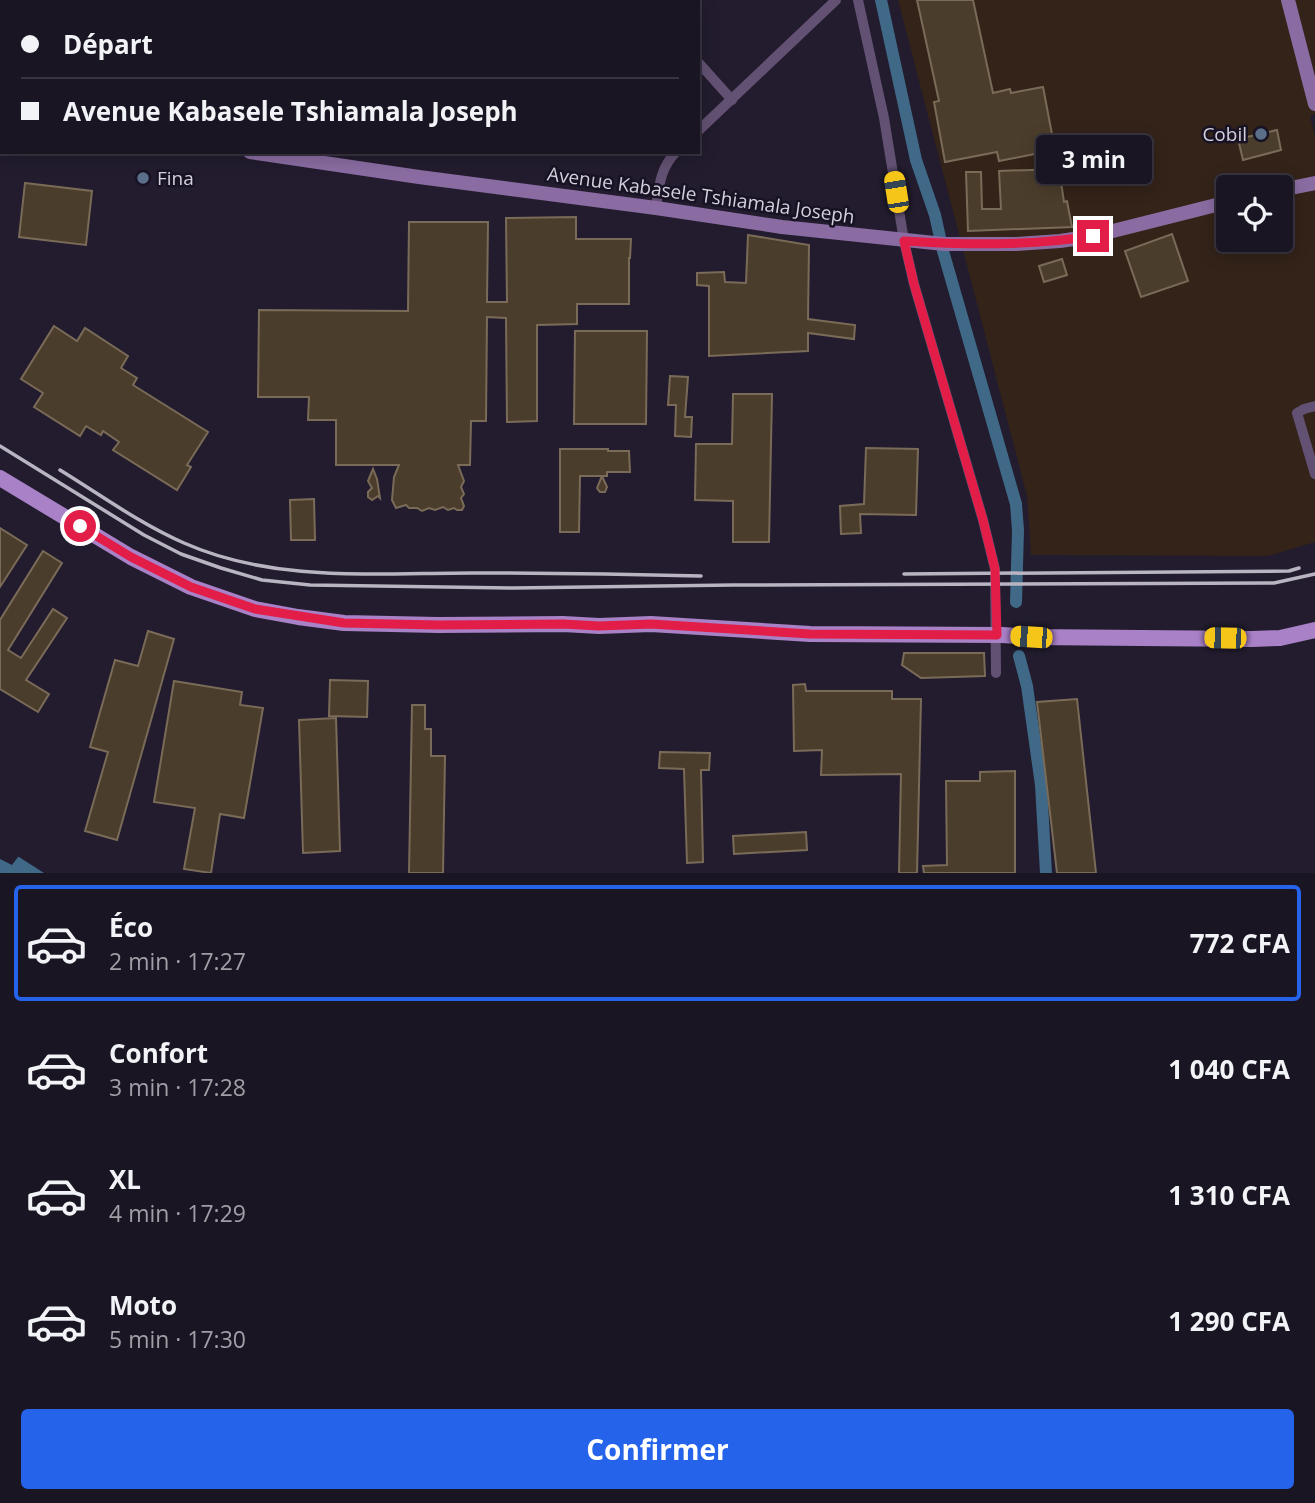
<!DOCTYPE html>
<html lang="fr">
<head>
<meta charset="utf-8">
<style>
	body { margin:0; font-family:"Open Sans",sans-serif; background:#27222f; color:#f1f3f6; height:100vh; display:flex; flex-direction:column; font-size:26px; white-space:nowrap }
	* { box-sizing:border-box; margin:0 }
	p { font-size:23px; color:#9f9fa5 }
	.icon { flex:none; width:38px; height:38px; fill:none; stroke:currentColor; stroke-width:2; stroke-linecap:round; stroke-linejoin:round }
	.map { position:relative; height:873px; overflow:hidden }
	.details { display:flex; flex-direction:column; background:#1a1522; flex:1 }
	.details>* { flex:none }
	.guide { position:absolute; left:0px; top:0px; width:700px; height:154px; box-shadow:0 4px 18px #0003,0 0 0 2px #383440; display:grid; align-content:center; height:154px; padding:0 21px; background:#1a1522 }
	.buttons { position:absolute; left:1216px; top:175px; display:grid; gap:14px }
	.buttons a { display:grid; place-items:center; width:77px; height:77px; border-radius:7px; background:#1a1522; box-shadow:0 4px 18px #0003,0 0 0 2px #383440; font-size:35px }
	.end { position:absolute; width:32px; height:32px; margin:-16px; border:9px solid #e11d48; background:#fff; box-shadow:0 0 0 4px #fff }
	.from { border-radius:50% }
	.bubble { position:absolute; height:49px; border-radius:7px; background:#1a1522; box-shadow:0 4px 18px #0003,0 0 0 2px #383440; font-size:23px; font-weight:700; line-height:49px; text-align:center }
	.car { position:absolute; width:21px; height:42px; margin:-21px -10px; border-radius:9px; box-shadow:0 0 5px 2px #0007; background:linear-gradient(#f5c518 24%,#345 0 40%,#f5c518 0 76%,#345 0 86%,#f5c518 0) }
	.guide b { display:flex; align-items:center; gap:24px; height:66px; font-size:26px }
	.guide b+b { border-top:2px solid #383440 }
	.guide i { width:18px; height:18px; background:#f1f3f6 }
	ul { padding:12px 0 0; list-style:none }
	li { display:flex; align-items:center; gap:21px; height:116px; margin:0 14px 10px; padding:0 7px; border:4px solid transparent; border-radius:7px }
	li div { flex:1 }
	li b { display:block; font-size:26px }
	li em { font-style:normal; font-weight:700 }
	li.current { border-color:#2563eb }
	li>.icon { width:63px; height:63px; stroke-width:1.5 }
	.cta { display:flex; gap:14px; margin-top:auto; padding:14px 21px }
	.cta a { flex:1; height:80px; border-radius:7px; background:#2563eb; color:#fff; font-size:28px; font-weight:700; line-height:80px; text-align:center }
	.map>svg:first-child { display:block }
	.commercial { fill:#332319; fill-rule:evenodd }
	.water { fill:#3f6987 }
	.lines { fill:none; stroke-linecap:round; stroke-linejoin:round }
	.canal { stroke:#3f6987; stroke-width:12 }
	.building { fill:#4b3d2b; stroke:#7a6b58; stroke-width:2 }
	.street { stroke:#635173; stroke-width:10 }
	.secondary { stroke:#8a6ca2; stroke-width:14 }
	.primary { stroke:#a881c7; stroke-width:16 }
	.rail { stroke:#b8b4c1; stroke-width:3.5 }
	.route { stroke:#e11d48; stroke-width:9 }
	.service-dot { fill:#5c6f8a; stroke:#181324; stroke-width:2.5 }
	.labels { text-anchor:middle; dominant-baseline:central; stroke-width:5; stroke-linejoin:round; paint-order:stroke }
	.poi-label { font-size:19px; fill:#d4d0dc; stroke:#181324; text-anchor:end }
	.street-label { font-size:19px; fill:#d4d0dc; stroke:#181324 }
</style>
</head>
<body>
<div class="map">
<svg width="1315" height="873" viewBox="0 0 1315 873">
	<rect width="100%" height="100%" fill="#221c2e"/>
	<path class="commercial" d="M898,0H1315V114L1310,116L1315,136V542L1268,556L1031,555L1027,496ZM1228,187H1281V240H1228Z"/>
	<polygon class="water" points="18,857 19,857 44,873 0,873 0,859 12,865"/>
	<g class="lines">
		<g class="canal">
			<polyline points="881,0 916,160 935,215 943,251 1016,504 1018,530 1016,602"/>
			<polyline points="1019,656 1027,686 1041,785 1046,873"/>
		</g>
	</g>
	<g class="building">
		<polygon points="917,0 973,0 993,93 1010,89 1011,93 1043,87 1055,150 999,161 997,152 945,162 934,102 939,101"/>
		<polygon points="1277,130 1281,150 1243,160 1238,139"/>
		<polygon points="1059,169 1064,202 1067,201 1072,227 968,231 966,172 981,172 982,209 1001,209 999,171"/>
		<polygon points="25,183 92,191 86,245 19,237"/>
		<polygon points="576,217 576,239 631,239 630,258 629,258 629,304 577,304 577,324 537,325 537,421 507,422 506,318 487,317 486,421 471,421 470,465 458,465 464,481 461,487 464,494 461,498 464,506 462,510 457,510 454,508 448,510 443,507 435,510 429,508 422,511 417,508 409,508 406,505 396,508 392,500 394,477 399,465 336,465 336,420 308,420 309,397 258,397 259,310 408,311 409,222 488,222 487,302 507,302 506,218"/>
		<polygon points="1172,234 1188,281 1141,297 1125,251"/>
		<polygon points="748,235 809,245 808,319 855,325 854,339 808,333 808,351 709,356 709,286 697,285 697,273 724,272 725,282 746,283"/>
		<polygon points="1062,259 1067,275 1044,282 1039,266"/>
		<polygon points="54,326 77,341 85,328 128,356 121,368 137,378 133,385 208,432 187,465 191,467 177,490 113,450 119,442 103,431 101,435 86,426 80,436 34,407 43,393 21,379"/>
		<polygon points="575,331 647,331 646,424 574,424"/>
		<polygon points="670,376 688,377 685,417 692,417 691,437 675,436 676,405 668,405"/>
		<polygon points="733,394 772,394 769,542 733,542 733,501 695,500 696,444 732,444"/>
		<polygon points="866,448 918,449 916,515 860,514 861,533 841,534 840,506 864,504"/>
		<polygon points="560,449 608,449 608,451 629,451 630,472 607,472 607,476 602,476 607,487 605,492 600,492 597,488 602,476 580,476 579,532 560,532"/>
		<polygon points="373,469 377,479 380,498 378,496 372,500 368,497 368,492 372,488 368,481"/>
		<polygon points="314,499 315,540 291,540 290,500"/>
		<polygon points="0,528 27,545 0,587"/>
		<polygon points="43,551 62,563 8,650 21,658 53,609 67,618 26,680 49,694 38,712 0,689 0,620"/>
		<polygon points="148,631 174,639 117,840 85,831 108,752 90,747 115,660 138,666"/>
		<polygon points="904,653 984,653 985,676 921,678 902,665"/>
		<polygon points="330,680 368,681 367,717 329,716"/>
		<polygon points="174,681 242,692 240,705 263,708 244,818 220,814 211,873 184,869 195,808 154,802"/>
		<polygon points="805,684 806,691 892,691 892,699 921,699 917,873 899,873 901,774 821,775 822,750 794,751 793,685"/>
		<polygon points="1077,699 1096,873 1057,873 1037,702"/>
		<polygon points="412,705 425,705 425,729 431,729 431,756 445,756 443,873 409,873"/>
		<polygon points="336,718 340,851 303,853 299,720"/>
		<polygon points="660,752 710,753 709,770 701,770 703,862 687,863 684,769 659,768"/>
		<polygon points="1015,771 1015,873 924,873 923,866 947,865 946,781 980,781 980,772"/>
		<polygon points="806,832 807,850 734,854 733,836"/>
	</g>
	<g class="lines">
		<g class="street">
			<polyline points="489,0 503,2"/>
			<polyline points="858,0 884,118 904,241 914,284 983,520 995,569 996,673"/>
			<polyline points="7,2 8,0"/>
			<polyline points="206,2 207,0"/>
			<polyline points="410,2 410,0"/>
			<polyline points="643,2 643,0"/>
			<polyline points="682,2 684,0"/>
			<polyline points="0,14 2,11"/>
			<polyline points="698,62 732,100"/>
			<polyline points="698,131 836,0"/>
			<path d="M656,208C659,187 660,168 676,152"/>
			<polyline points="1315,406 1304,409 1297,413 1315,474"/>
		</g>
		<g class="secondary">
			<polyline points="1288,0 1315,104"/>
			<polyline points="0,117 2,117"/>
			<polyline points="250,152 419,177 656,208 782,227 944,244 1016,244 1060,241 1093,236 1228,202"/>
			<polyline points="1281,190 1315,183"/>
		</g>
		<polyline class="primary" points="0,478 131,557 191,587 255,609 298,617 344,623 438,625 563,624 599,626 651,624 810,634 1002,635 1031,637 1252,639 1280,638 1315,630"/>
		<g class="rail">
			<polyline points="0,446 144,535 181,554 221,568 262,580 310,585 514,588 733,585 1274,583 1315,574"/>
			<path d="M60,470C99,494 142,525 184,543C274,583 376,573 472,573C548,573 625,574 701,576"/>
			<polyline points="904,574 1289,571 1299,568"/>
		</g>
	</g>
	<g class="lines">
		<path class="route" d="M80,526L131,557L191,587L255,609L344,623L438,625L563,624L599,626L651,624L810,634L997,635L995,569L983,520L914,284L904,241C967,245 1030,246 1093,236"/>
	</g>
	<g class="service-dot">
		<circle cx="1261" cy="134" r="7"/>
		<circle cx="143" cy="178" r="7"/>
	</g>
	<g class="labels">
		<g class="poi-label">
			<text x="1247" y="134">Cobil</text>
			<text x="157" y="178" text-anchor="start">Fina</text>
		</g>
		<g class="street-label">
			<text transform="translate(701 195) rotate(8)">Avenue Kabasele Tshiamala Joseph</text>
		</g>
	</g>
</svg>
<div class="buttons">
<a><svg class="icon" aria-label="locate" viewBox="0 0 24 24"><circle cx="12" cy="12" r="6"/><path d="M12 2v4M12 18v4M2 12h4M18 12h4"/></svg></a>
</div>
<i class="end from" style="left:80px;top:526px"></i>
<i class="end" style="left:1093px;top:236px"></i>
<div class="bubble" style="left:1036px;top:135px;width:116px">3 min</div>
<i class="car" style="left:896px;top:192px;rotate:351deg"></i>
<i class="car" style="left:1031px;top:637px;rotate:274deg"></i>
<i class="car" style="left:1225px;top:638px;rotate:271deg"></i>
<div class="guide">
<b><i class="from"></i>Départ</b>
<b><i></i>Avenue Kabasele Tshiamala Joseph</b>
</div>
</div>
<section class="details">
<ul>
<li class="current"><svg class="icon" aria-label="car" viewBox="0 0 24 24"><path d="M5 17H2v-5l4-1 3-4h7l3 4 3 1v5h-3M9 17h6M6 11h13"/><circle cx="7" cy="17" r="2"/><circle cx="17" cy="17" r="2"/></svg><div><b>Éco</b><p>2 min · 17:27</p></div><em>772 CFA</em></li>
<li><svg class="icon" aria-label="car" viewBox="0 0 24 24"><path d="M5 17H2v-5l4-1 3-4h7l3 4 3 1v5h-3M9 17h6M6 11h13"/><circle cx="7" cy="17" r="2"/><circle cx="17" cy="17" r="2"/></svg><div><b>Confort</b><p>3 min · 17:28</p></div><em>1 040 CFA</em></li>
<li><svg class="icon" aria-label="car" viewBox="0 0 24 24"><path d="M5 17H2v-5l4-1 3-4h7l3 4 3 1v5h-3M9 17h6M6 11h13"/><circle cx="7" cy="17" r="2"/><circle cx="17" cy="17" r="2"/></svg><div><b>XL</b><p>4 min · 17:29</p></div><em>1 310 CFA</em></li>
<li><svg class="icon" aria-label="car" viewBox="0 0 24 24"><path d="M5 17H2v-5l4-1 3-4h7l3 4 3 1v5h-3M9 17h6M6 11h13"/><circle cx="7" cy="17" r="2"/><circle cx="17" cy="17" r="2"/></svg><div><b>Moto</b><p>5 min · 17:30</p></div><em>1 290 CFA</em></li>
</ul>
<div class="cta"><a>Confirmer</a></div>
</section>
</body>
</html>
